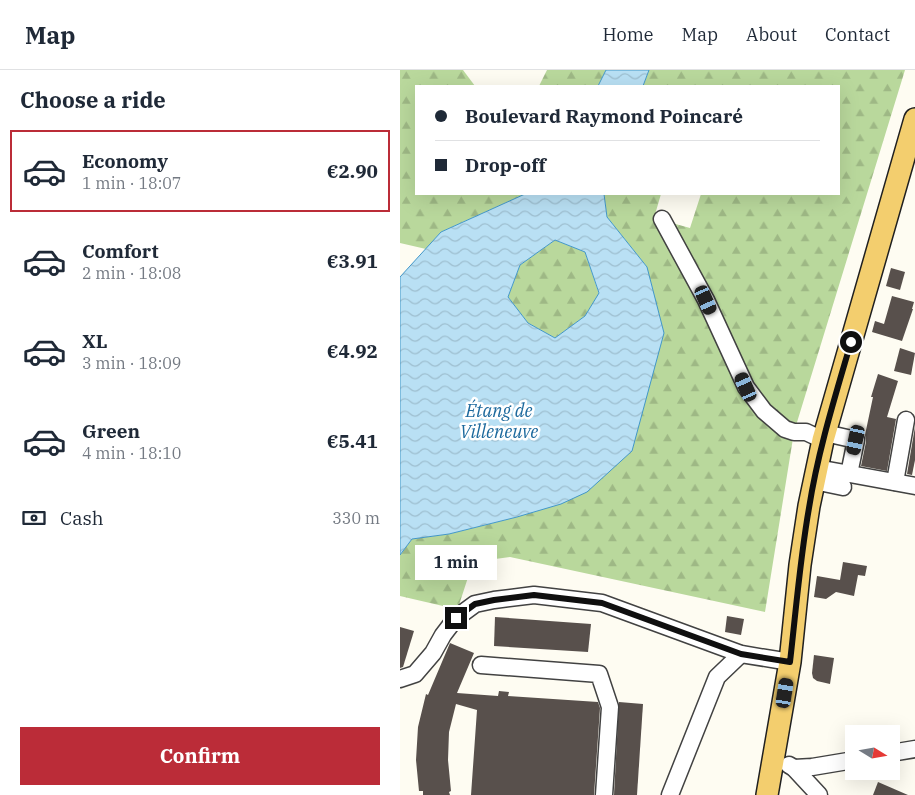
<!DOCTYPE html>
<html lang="en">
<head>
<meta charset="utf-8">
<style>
	body { margin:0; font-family:"IBM Plex Serif",serif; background:#f6f6f7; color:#1f2937; height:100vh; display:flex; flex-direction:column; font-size:19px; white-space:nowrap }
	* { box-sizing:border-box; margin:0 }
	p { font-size:16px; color:#747a83 }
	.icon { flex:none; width:28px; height:28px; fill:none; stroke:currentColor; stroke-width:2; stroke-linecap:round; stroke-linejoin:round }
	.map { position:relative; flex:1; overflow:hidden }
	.details { display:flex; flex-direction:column; background:#fff; width:400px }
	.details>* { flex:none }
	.guide { position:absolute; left:15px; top:15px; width:425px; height:110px; border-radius:0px; box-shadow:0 5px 20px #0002; display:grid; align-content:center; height:110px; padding:0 20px; background:#fff }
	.needle { width:32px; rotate:101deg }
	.buttons { position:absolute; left:445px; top:655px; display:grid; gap:10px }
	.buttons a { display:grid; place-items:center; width:55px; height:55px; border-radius:0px; background:#fff; box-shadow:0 5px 20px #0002; font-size:25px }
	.end { position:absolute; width:22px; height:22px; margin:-11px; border:6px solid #0f0f0f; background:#fff; box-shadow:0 0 0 2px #fff }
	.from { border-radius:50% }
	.bubble { position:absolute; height:35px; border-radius:0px; background:#fff; box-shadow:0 5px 20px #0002; font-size:16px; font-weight:700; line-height:35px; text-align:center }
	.car { position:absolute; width:15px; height:30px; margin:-15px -8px; border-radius:6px; box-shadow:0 0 4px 1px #0007; background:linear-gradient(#222 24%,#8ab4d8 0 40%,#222 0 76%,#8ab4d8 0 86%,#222 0) }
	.guide b { display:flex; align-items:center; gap:18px; height:48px; font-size:19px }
	.guide b+b { border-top:1px solid #e0e1e3 }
	.guide i { width:12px; height:12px; background:#1f2937 }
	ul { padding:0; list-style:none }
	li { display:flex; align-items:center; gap:15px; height:82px; margin:0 10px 8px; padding:0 10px; border:2px solid transparent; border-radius:0px }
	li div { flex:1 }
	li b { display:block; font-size:19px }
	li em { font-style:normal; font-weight:700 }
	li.active { border-color:#bb2c38 }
	li>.icon { width:45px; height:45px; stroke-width:1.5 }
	h2 { padding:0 20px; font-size:22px; line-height:60px }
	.pay { display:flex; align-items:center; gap:12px; height:55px; padding:0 20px; font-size:19px }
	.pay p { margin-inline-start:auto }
	.primary-button { display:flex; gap:10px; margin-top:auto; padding:10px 20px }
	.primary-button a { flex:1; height:58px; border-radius:0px; background:#bb2c38; color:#fff; font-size:20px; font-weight:700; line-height:58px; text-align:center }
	header { display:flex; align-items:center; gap:30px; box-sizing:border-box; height:70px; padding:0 25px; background:#fff; border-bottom:1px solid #e0e1e3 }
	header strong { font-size:24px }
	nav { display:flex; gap:28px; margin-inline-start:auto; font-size:18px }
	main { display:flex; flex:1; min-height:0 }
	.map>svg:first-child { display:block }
	.forest { fill:url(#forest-firs) }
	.water { fill:url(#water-waves); stroke:#4297c8; fill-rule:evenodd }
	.building { fill:#58504c }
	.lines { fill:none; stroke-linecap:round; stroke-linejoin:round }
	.minor-casing { stroke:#424242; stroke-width:19 }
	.major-casing { stroke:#202020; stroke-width:24 }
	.minor { stroke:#fff; stroke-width:16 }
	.major { stroke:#f3ce6e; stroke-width:21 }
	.route { stroke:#0f0f0f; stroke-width:6 }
	.labels { text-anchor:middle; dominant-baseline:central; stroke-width:5; stroke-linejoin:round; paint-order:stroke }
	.water-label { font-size:18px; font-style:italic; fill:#1c699d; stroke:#fff }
</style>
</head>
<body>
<header>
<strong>Map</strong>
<nav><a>Home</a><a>Map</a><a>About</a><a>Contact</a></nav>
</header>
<main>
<section class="details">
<h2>Choose a ride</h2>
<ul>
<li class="active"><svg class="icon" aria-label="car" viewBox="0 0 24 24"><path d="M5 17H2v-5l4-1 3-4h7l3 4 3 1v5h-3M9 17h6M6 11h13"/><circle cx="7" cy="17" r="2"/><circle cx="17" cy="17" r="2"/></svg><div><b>Economy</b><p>1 min · 18:07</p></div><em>€2.90</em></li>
<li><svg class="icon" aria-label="car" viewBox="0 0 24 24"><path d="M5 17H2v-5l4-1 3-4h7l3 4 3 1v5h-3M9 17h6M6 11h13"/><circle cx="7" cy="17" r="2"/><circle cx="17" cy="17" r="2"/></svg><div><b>Comfort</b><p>2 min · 18:08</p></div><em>€3.91</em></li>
<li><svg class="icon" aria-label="car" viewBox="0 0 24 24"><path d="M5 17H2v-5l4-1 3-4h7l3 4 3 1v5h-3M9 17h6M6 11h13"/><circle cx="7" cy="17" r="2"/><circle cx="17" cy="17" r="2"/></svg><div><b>XL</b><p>3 min · 18:09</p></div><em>€4.92</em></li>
<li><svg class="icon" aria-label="car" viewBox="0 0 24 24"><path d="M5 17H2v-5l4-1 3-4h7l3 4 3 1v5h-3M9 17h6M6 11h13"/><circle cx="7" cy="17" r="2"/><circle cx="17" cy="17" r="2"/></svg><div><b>Green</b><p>4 min · 18:10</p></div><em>€5.41</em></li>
</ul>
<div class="pay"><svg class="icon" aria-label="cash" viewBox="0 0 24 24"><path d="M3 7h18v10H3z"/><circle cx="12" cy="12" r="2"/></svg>Cash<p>330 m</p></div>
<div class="primary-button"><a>Confirm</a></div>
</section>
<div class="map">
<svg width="515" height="725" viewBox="0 0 515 725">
	<defs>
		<pattern id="forest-firs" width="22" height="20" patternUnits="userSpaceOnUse" patternTransform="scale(1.25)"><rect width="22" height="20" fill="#b9d89c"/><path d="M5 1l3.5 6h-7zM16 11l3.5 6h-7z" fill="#9eb885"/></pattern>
		<pattern id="water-waves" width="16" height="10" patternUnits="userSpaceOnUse" patternTransform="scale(1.25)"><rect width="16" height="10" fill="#b9e0f4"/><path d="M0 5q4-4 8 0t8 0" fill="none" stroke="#9ebfd0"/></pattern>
	</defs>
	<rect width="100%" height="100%" fill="#fefcf2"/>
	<g class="forest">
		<polygon points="0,0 63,0 75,16 16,16 16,124 125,124 41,162 26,179 0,173"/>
		<polygon points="147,0 206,0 198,16 139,16"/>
		<polygon points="249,0 505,0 394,362 365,542 110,487 73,492 59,535 43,536 0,526 0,485 12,469 49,464 117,447 247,197 207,147 204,124 261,124 254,148 290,158 301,124 439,124 439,16 243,16"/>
		<polygon points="155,170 185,182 199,224 185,246 155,268 128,253 108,227 120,195"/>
	</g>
	<g class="water">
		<polygon points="206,0 249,0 243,16 198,16"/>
		<path d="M125,124H204L207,147L247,197L264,263L232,381L187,422L161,434L117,447L49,464L12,469L0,485V207L41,162ZM155,170L185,182L199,223L185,246L155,268L128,253L108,227L120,195Z"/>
	</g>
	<g class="building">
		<polygon points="491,198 505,202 500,220 486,216"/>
		<polygon points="492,226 514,232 512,239 513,239 502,271 472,262 475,251 484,254"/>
		<polygon points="500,278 515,283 511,305 494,301"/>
		<polygon points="478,304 498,311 487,347 496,349 487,401 461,396 466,372 465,365 473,327 471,327"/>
		<polygon points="515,357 515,390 512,405 507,404"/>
		<polygon points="443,492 467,496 465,506 458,505 454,526 436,522 426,529 414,527 417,506 440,510"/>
		<polygon points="327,546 344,549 341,565 325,562"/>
		<polygon points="95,547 191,554 188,582 94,576"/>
		<polygon points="0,557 14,561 3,597 0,598"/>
		<polygon points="50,573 74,583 57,623 98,626 99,621 109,622 108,626 198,632 200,638 194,725 71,725 77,640 56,634 49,662 48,690 51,721 49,722 50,725 23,725 23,721 19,721 16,690 18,657 26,624 28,625"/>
		<polygon points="414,585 434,588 430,614 417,611 413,608 412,603"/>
		<polygon points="219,632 243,634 237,725 214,725"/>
		<polygon points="478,712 508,725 473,725"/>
	</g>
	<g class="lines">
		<g class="minor-casing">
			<g id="minor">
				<polyline points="262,149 306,230 346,317 364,341 385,359 394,362 406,362 423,370"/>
				<polyline points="425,363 456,370 449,404"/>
				<polyline points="417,398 515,416"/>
				<polyline points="414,411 443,417"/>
				<polyline points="495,412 506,350"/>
				<polyline points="81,595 199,604 210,637 204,725"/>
				<polyline points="0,609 15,604 33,583 43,565 56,548 75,534 94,530 134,525 202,533 341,584 390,592"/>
				<polyline points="491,683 515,679"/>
				<polyline points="389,695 394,698 419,725"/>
				<polyline points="394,698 412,697 454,690"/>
				<polyline points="270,725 317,607 341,584"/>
			</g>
		</g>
		<g class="major-casing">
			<polyline id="major" points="367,725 390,592 400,495 409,436 423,370 515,49"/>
		</g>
		<use href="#minor" class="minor"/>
		<use href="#major" class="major"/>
	</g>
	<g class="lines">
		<path class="route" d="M56,548L75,534L94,530L134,525L202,533L341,584L390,592C396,540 400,489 409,438C418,381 435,327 451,272"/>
	</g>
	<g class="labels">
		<g class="water-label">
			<text x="99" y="340">Étang de<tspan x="99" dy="21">Villeneuve</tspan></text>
		</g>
	</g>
</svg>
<div class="buttons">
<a><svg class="needle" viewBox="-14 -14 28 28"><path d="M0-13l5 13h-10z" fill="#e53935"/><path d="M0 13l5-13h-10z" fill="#747a83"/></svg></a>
</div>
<i class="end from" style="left:451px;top:272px"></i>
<i class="end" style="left:56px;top:548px"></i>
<div class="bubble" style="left:15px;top:475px;width:82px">1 min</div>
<i class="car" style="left:306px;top:230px;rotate:156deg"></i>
<i class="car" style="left:346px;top:317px;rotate:336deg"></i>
<i class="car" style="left:456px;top:370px;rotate:192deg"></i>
<i class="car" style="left:385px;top:623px;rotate:9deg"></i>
<div class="guide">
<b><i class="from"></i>Boulevard Raymond Poincaré</b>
<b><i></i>Drop-off</b>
</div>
</div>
</main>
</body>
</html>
